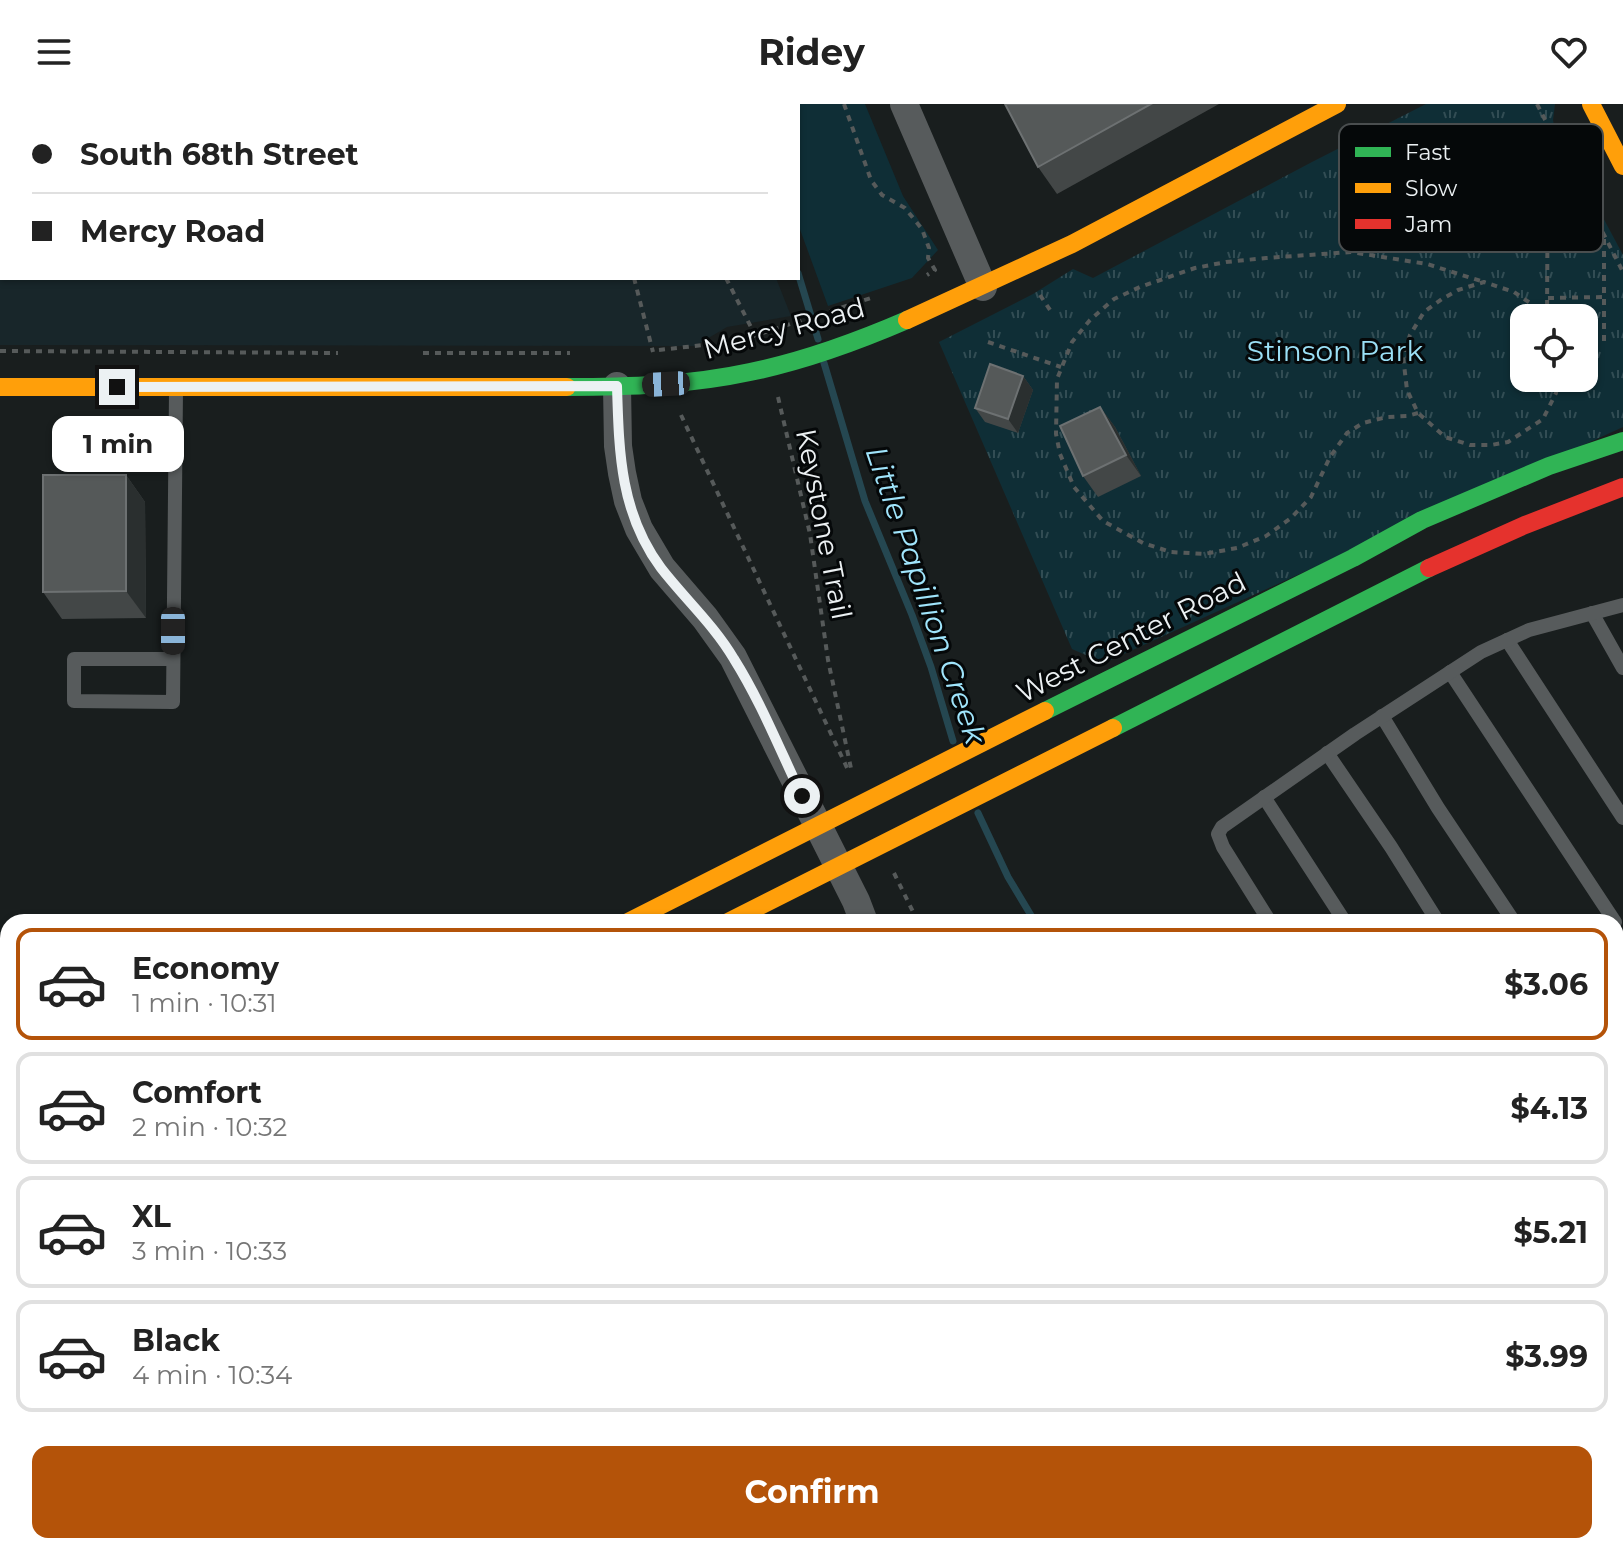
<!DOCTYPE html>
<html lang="en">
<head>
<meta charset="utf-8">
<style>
	body { margin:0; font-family:Montserrat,sans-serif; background:#f2f2f2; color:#222; height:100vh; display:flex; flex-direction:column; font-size:30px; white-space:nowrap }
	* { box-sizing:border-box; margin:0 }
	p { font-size:26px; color:#767676 }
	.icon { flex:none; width:44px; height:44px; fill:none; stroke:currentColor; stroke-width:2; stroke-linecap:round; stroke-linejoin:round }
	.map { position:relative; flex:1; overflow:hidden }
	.panel { position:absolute; left:0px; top:810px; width:1624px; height:640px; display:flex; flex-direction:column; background:#fff; border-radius:24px 24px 0 0; box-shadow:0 2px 6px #0004 }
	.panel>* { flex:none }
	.banner { position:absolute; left:0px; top:0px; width:800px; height:176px; box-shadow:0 2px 6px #0004; display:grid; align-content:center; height:176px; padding:0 32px; background:#fff }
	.tools { position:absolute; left:1510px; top:200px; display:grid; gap:16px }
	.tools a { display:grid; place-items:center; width:88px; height:88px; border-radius:16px; background:#fff; box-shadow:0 2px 6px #0004; font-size:40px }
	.end { position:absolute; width:36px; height:36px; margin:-18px; border:10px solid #ecf1f3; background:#111; box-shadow:0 0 0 4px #111 }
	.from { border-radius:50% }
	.bubble { position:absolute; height:56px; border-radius:16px; background:#fff; box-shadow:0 2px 6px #0004; font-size:26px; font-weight:700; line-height:56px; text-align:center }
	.car { position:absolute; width:24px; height:48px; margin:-24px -12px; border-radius:10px; box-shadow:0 0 6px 2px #0007; background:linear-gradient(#222 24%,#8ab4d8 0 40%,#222 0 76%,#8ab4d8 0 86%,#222 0) }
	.banner b { display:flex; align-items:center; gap:28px; height:76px; font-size:30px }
	.banner b+b { border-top:2px solid #e0e0e0 }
	.banner i { width:20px; height:20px; background:#222 }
	ul { padding:14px 0 0; list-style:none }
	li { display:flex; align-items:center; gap:24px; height:112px; margin:0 16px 12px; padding:0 16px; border:4px solid #e0e0e0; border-radius:16px }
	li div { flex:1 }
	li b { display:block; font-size:30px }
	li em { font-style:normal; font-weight:700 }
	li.active { border-color:#b45309 }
	li>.icon { width:72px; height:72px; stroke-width:1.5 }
	.action { display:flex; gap:16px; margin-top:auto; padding:16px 32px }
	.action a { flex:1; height:92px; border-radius:16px; background:#b45309; color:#fff; font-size:32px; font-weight:700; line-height:92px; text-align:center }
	header { display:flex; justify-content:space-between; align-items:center; height:104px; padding:0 32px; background:#fff; font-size:36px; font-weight:700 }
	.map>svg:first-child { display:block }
	.built { fill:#18262a }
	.grass { fill:#0f2e36 }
	.park { fill:url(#park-tufts); fill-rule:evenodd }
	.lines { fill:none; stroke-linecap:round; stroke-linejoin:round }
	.stream { stroke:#254751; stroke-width:7 }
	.path { stroke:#565a5a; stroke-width:4; stroke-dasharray:6 6; stroke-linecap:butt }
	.lane { stroke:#575b5c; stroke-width:14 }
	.street { stroke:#575b5c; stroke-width:28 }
	.fast { stroke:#30b455; stroke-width:18 }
	.slow { stroke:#ff9f0a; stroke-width:18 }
	.jam { stroke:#e5322d; stroke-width:18 }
	.wall { fill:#434747 }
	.shaded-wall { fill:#2a2f2f }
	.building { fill:#555959; stroke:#6d7172; stroke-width:2 }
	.route { stroke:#ecf1f3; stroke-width:10 }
	.labels { text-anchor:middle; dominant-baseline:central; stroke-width:6; stroke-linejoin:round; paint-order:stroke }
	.street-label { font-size:28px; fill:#ecf1f3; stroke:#050809 }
	.park-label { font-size:28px; fill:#9be0f6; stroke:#050809 }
	.water-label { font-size:30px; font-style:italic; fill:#a0e5fc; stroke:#050809 }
	.key { fill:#050809; stroke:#4a4e4f; stroke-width:2 }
	.key-label { font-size:22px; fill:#ecf1f3 }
</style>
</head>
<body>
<header><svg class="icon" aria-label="menu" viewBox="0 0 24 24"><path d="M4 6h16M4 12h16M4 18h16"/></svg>Ridey<svg class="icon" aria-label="heart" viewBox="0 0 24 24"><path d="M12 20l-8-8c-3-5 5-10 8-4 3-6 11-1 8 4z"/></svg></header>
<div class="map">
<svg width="1623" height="1450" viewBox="0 0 1623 1450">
	<defs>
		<pattern id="park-tufts" width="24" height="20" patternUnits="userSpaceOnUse" patternTransform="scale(2)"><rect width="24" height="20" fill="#0f2e36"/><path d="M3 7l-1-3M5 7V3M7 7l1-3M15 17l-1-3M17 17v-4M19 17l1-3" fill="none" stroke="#324d54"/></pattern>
	</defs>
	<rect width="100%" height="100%" fill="#191e1e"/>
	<polygon class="built" points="0,0 710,0 710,2 2,2 2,174 776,174 791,212 727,223 695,242 0,241"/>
	<g class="grass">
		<polygon points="754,0 865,0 903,92 938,146 912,174 828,202 798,120 798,2 755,2"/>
		<polygon points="330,1442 672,1442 679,1450 313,1450"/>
	</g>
	<path class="park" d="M1426,0H1555L1553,16L1554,22L1623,151V323L1104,559L1072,545L939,238L1033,190L1073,165L1093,174L1312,58ZM1524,214H1584V274H1524Z"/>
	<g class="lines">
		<g class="stream">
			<polyline points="736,0 737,2"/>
			<polyline points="798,169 818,235"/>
			<polyline points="824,259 865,397 912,511 931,563 953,637"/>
			<polyline points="978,709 1008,773 1035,818"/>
			<polyline points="1444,1442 1449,1450"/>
		</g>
		<g class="path">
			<polyline points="581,0 582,2"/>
			<polyline points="623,0 624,2"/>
			<polyline points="844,0 871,76 882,91 905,104 922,125 929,144 928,154 935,166 927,171"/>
			<polyline points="1537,0 1623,168"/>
			<polyline points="1521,30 1547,30"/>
			<polyline points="1604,135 1604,241"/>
			<polyline points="634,174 653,248"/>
			<polyline points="726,174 756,233"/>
			<polyline points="1040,191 1050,206"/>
			<polyline points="1548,194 1604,193"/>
			<polyline points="1547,214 1533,201 1514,188 1484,178 1458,186 1442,195 1424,208 1410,231 1403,252 1407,286 1418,309 1445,333 1470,341 1491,341 1508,338 1543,315 1556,289 1558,274"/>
			<polyline points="1547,214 1548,22"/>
			<polyline points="750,233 871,194"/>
			<polyline points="988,238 1061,263"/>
			<polyline points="659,246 722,239"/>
			<polyline points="0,247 338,249"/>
			<polyline points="423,249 570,249"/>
			<polyline points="778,293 810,430 828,556 852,669"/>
			<polyline points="1418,309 1407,312 1387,313 1363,319 1347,329 1330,353 1311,393 1291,414 1266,432 1237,444 1204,450 1171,448 1143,439 1103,417 1074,383 1060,350 1056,330 1057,275 1072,238 1090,216 1114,195 1140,183 1195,164 1226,158 1266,154 1351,148 1427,160 1484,178"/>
			<polyline points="681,311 849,668"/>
			<polyline points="894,769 918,818"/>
			<polyline points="1616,974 1623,969"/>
			<polyline points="1292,1442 1297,1450"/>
		</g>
		<g class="lane">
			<polyline points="65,355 176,355"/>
			<polyline points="1592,509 1623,564"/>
			<polyline points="1507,536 1623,714"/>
			<polyline points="173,555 74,555 74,597 173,598 176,287"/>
			<polyline points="1450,568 1615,818"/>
			<polyline points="1382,612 1438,704 1514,818"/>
			<polyline points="1327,649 1391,743 1438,818"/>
			<polyline points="1264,693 1345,818"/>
			<polyline points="1270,818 1223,743 1218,730 1222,723 1355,630 1481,548 1529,526 1623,501"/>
			<polyline points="0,899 8,915"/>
			<polyline points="0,1008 8,1003"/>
			<polyline points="1616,1032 1623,1027"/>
			<polyline points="1616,1115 1623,1110"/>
			<polyline points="1616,1208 1623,1203"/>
			<polyline points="1616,1285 1623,1280"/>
			<polyline points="1616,1313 1623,1323"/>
			<polyline points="0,1326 8,1318"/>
			<polyline points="1075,1442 1080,1450"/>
			<polyline points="1156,1442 1161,1450"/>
			<polyline points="1043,1450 1055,1442"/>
		</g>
		<g class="street">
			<polyline points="904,0 983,183"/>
			<polyline points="617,282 618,342 622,369 628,397 639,425 662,464 705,514 733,553 856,797 864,818"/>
		</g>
		<g class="fast">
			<path d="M567,283C628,283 690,281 750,268C804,257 856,238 907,216"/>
			<polyline points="1045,607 1353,454 1422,416 1549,362 1623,337"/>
			<polyline points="1113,624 1429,464"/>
		</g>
		<g class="slow">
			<polyline points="1591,0 1623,62"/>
			<polyline points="907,216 1072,140 1337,0"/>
			<polyline points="0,283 567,283"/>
			<polyline points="628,818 1045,607"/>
			<polyline points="728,818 1113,624"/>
			<polyline points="0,1126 8,1122"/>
		</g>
		<g class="jam">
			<polyline points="1429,464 1525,421 1623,383"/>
			<polyline points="1616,934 1623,928"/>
			<polyline points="0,1175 8,1171"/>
			<polyline points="925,1450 932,1442"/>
		</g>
	</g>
	<g class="wall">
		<polygon points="1005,0 1219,0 1057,90 1038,63"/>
		<polygon points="1524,247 1524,273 1522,273 1517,266"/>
		<polygon points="1023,272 1033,286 1018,329 985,318 975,304"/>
		<polygon points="1100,303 1115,323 1141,372 1098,393 1083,372"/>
		<polygon points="126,371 145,398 146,514 62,515 43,488"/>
	</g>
	<g class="shaded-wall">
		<polygon points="1023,272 1033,286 1018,329 1008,315"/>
		<polygon points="1100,303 1115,323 1141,372 1126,351"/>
		<polygon points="126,371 145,398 146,514 126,487"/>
	</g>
	<g class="building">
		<polygon points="1005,0 1151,0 1038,63"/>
		<rect x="1517" y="247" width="7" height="19"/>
		<polygon points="990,260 1023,272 1008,315 975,304"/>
		<polygon points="1100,303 1126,351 1083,372 1060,322"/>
		<polygon points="43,371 126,371 126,487 43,488"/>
	</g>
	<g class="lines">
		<path class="route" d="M117,283L617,282C619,348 620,409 661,464C685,495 714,521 734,555C761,598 780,646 802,692"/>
	</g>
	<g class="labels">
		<g class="street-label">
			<text transform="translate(784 224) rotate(-15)">Mercy Road</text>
			<text transform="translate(824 420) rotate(79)">Keystone Trail</text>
			<text transform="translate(1131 533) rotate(-27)">West Center Road</text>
		</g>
		<g class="park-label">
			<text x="1335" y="247">Stinson Park</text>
		</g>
		<g class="water-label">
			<text transform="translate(926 491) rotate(71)">Little Papillion Creek</text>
		</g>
	</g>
	<rect x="1339" y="20" width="264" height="128" rx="12" class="key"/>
	<rect x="1355" y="43" width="36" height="10" fill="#30b455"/>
	<rect x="1355" y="79" width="36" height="10" fill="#ff9f0a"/>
	<rect x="1355" y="115" width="36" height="10" fill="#e5322d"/>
	<g class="key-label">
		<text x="1405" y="56">Fast</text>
		<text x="1405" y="92">Slow</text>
		<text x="1405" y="128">Jam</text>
	</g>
</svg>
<div class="tools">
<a><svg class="icon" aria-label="locate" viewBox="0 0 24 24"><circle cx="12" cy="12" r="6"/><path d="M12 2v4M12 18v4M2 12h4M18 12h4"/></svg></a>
</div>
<i class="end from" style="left:802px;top:692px"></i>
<i class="end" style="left:117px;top:283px"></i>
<div class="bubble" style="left:52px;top:312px;width:132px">1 min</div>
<i class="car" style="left:666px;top:280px;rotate:267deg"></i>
<i class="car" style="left:173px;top:527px;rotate:180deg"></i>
<div class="banner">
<b><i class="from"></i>South 68th Street</b>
<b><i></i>Mercy Road</b>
</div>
<section class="panel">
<ul>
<li class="active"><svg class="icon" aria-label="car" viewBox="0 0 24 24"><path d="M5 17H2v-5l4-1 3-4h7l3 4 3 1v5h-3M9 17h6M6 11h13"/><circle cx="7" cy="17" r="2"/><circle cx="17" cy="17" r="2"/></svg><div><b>Economy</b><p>1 min · 10:31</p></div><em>$3.06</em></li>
<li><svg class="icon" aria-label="car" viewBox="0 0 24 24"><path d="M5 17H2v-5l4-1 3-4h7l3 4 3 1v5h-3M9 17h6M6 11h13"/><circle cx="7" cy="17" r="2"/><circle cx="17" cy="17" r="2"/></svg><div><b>Comfort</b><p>2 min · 10:32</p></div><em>$4.13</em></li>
<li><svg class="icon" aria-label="car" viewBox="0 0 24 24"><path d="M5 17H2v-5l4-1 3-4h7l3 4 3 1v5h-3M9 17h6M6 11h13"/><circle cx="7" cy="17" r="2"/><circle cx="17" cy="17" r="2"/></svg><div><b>XL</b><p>3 min · 10:33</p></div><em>$5.21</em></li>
<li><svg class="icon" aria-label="car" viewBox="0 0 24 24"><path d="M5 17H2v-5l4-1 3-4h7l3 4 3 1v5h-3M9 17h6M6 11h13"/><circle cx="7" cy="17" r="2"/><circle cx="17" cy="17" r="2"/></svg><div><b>Black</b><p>4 min · 10:34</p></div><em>$3.99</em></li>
</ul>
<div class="action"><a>Confirm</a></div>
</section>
</div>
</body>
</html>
